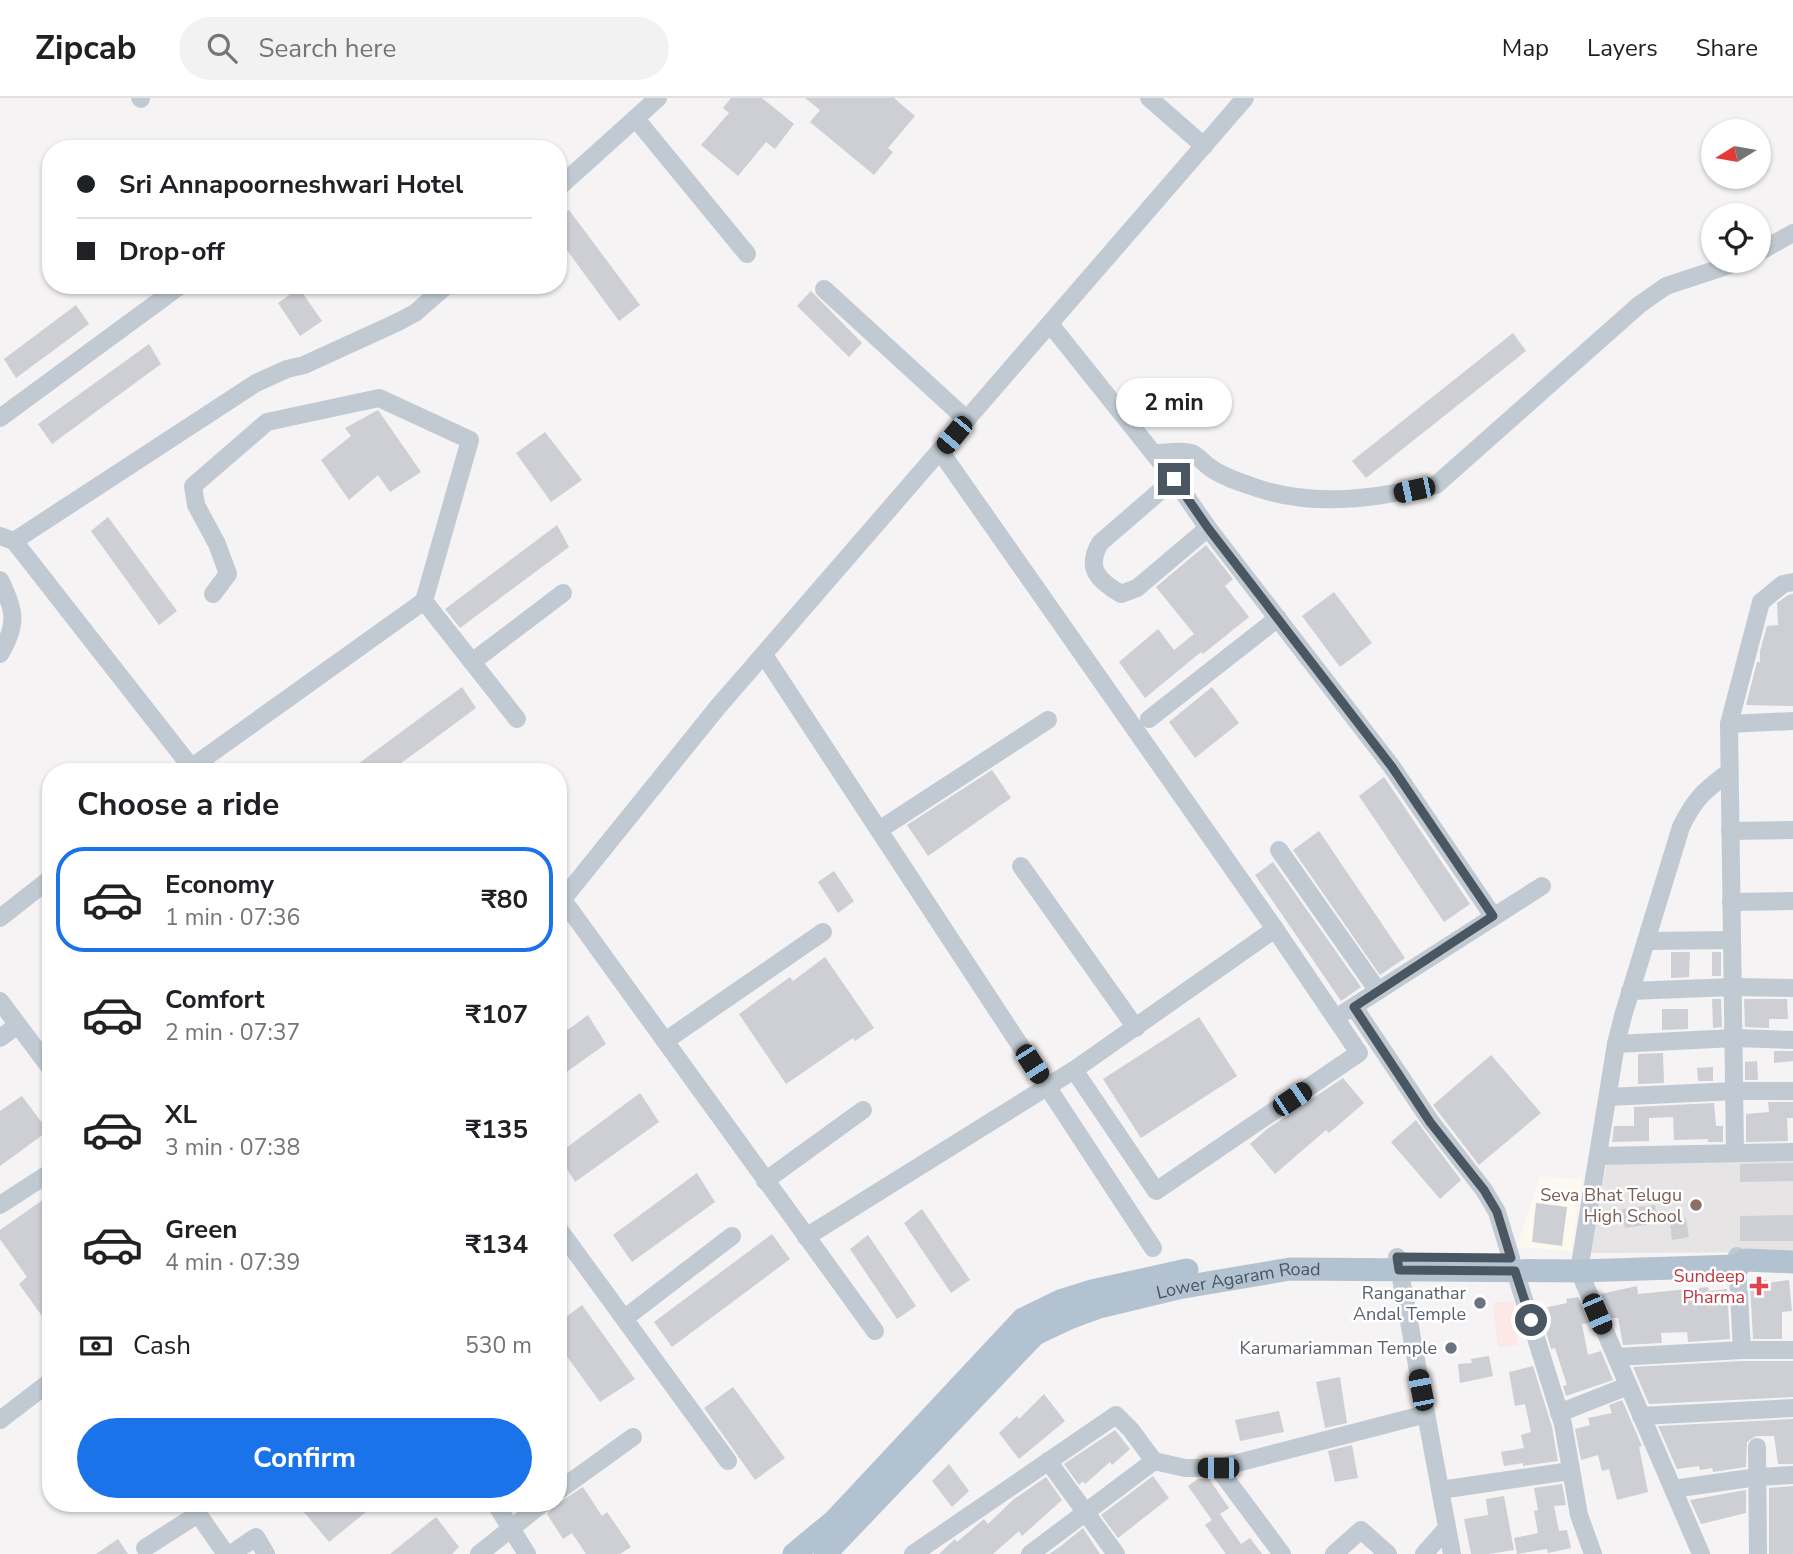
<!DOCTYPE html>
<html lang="en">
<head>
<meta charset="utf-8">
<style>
	body { margin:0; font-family:"Nunito Sans",sans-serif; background:#f2f2f2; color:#202124; height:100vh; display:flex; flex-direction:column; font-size:26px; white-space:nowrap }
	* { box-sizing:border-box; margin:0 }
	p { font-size:23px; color:#757577 }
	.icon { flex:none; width:38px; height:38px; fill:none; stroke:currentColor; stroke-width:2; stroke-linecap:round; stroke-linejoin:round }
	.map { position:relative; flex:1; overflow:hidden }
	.side { position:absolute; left:42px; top:665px; width:525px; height:749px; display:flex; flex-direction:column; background:#fff; border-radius:28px; box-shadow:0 2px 5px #0004 }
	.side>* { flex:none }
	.hud { position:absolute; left:42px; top:42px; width:525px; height:154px; border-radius:28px; box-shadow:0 2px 5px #0004; display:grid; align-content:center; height:154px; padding:0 35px; background:#fff }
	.needle { width:46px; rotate:259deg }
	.buttons { position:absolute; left:1701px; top:21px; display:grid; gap:14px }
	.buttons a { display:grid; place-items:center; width:70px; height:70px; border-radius:50%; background:#fff; box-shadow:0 2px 5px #0004; font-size:35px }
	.end { position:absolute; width:32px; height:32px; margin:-16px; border:9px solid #4a5661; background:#fff; box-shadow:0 0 0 4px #fff }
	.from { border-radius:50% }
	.bubble { position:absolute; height:49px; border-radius:24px; background:#fff; box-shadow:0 2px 5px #0004; font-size:23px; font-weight:700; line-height:49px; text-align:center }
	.car { position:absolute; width:21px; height:42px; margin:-21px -10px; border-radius:9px; box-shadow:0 0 5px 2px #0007; background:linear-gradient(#222 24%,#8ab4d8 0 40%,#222 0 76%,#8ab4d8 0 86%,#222 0) }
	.hud b { display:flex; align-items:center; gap:24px; height:66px; font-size:26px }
	.hud b+b { border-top:2px solid #e0e0e0 }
	.hud i { width:18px; height:18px; background:#202124 }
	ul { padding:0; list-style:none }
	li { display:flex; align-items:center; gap:21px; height:105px; margin:0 14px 10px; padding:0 21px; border:4px solid transparent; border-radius:28px }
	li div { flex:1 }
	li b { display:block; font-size:26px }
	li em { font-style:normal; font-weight:700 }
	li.on { border-color:#1a73e8 }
	li>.icon { width:63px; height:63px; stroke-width:1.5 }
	h2 { padding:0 35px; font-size:32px; line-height:84px }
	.pay { display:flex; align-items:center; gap:18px; height:77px; padding:0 35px; font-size:26px }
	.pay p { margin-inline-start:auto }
	.primary-button { display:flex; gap:14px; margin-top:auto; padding:14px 35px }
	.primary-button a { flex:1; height:80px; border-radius:42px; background:#1a73e8; color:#fff; font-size:28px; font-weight:700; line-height:80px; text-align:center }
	header { display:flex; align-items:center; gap:42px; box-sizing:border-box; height:98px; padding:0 35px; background:#fff; border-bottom:2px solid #e0e0e0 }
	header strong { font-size:33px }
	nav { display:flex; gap:38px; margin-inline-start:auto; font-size:24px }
	.search { width:490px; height:63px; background:#f2f2f2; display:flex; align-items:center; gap:18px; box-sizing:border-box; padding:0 24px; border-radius:38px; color:#757577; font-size:26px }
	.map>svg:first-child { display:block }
	.commercial { fill:#fdf9ef }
	.education { fill:#e6e4e5 }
	.medical { fill:#fce8e6 }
	.building { fill:#cdcfd5 }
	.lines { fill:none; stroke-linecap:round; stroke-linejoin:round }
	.minor { stroke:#c1cad2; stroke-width:18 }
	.major { stroke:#b3c2d1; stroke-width:23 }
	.route { stroke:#4a5661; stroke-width:9 }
	.education-dot { fill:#8d6e63; stroke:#fff; stroke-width:2.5 }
	.health-dot { fill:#e0444e; stroke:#fff; stroke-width:2.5 }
	.worship-dot { fill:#6b7280; stroke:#fff; stroke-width:2.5 }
	.labels { text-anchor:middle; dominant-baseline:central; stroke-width:5; stroke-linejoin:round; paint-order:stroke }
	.education-label { font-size:18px; fill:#785e54; stroke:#fff; text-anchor:end }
	.health-label { font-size:18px; fill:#be3a42; stroke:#fff; text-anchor:end }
	.street-label { font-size:18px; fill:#4a5661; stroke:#fff }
	.worship-label { font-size:18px; fill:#5b616d; stroke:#fff; text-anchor:end }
</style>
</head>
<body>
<header>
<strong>Zipcab</strong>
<div class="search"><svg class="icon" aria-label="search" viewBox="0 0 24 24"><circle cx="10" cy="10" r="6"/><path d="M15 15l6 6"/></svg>Search here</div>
<nav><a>Map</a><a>Layers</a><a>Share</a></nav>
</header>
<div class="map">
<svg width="1793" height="1456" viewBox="0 0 1793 1456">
	<rect width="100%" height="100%" fill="#f5f3f3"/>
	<polygon class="commercial" points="1540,1078 1582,1082 1571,1153 1517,1149"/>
	<polygon class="education" points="1793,1057 1793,1154 1590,1155 1608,1060"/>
	<polygon class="medical" points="1513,1203 1518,1247 1498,1249 1493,1205"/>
	<g class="building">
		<polygon points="731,0 762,0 794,26 775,51 766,44 738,78 701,47 729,15 723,10"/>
		<polygon points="805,0 894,0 915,18 888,50 893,54 874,77 810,24 820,12"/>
		<polygon points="569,112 640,207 619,223 558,140 558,120"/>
		<polygon points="299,190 322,223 300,238 278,205"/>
		<polygon points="811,193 862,245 849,259 797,208"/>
		<polygon points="76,207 89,226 16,280 4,261"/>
		<polygon points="1513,235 1526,253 1366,380 1352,363"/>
		<polygon points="149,246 161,266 52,346 38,326"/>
		<polygon points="378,312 421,374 390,394 378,377 349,402 321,362 351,338 345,330"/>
		<polygon points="545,334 582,382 551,404 516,355"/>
		<polygon points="108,419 177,513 159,527 91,433"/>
		<polygon points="557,427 569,449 460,530 445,511"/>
		<polygon points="1206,447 1233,481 1225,488 1249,519 1203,556 1201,554 1145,600 1119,564 1158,531 1174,552 1194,536 1156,489"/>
		<polygon points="1334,494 1372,545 1340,569 1302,518"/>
		<polygon points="1793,496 1793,608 1746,607 1757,564 1760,564 1760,553 1767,528 1778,527 1777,505 1788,497"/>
		<polygon points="462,589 476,610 389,674 347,674"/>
		<polygon points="1212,589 1239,625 1195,660 1169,624"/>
		<polygon points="992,672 1011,700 928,758 907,727"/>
		<polygon points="1384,679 1470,806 1444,824 1359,698"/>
		<polygon points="1319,733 1405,860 1380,877 1293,752"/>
		<polygon points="1273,764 1361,889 1341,903 1255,777"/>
		<polygon points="834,773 854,803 838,815 818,784"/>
		<polygon points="1671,854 1690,854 1689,879 1671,880"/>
		<rect x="1712" y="854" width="9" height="24"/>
		<polygon points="825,859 874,930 855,943 853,940 786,986 739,916 790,879 793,883"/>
		<polygon points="1712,901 1721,901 1722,929 1713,930"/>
		<polygon points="1744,901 1787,901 1788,921 1769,921 1769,930 1745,929"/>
		<polygon points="1662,911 1688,911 1688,931 1662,932"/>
		<polygon points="588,917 606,946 558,980 558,939"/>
		<polygon points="1199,919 1237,978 1141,1040 1103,981"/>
		<polygon points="1774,953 1793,953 1793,963 1774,965"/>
		<polygon points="1663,955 1664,985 1638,986 1638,956"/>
		<polygon points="1491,957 1541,1015 1479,1067 1433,1007"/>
		<polygon points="1757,963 1758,982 1745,982 1745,964"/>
		<polygon points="1713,969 1713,983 1698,983 1697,970"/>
		<polygon points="1343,980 1364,1005 1329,1035 1326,1032 1275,1076 1250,1046 1267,1031"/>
		<polygon points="640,995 659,1024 575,1084 558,1056"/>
		<polygon points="22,998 48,1033 0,1068 0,1013"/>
		<polygon points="1768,1004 1793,1004 1793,1020 1787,1020 1788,1043 1746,1044 1746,1016 1769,1014"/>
		<polygon points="1714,1005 1716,1028 1723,1028 1723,1044 1708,1044 1708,1041 1674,1042 1673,1019 1649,1020 1649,1043 1612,1044 1614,1028 1634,1028 1634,1009"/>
		<polygon points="1416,1022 1461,1082 1440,1101 1391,1044"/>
		<polygon points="1793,1065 1793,1083 1740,1084 1740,1066"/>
		<polygon points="697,1075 715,1104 632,1164 613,1137"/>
		<polygon points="51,1096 51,1211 42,1218 19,1186 27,1179 0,1141 0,1132"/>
		<polygon points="1536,1105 1567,1109 1562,1148 1532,1144"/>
		<polygon points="1655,1107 1658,1125 1625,1130 1622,1111"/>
		<polygon points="922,1111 970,1182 951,1195 904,1125"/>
		<polygon points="1793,1117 1793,1143 1740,1143 1740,1118"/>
		<polygon points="1686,1120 1689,1139 1672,1142 1670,1123"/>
		<polygon points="772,1136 790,1161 672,1249 654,1224"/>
		<polygon points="868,1137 916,1208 897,1221 850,1151"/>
		<polygon points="1766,1182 1767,1185 1789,1182 1792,1213 1782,1214 1782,1241 1753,1241 1750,1184"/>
		<polygon points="1637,1188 1638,1196 1708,1189 1709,1193 1727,1191 1730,1241 1688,1244 1687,1234 1661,1235 1662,1245 1623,1247 1618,1220 1612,1220 1601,1196"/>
		<polygon points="1578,1199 1589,1225 1582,1226 1588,1257 1601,1253 1613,1282 1566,1298 1563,1288 1567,1287 1555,1250 1551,1251 1539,1211 1567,1205 1566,1201"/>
		<polygon points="582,1207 635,1281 600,1304 558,1246 558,1225"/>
		<polygon points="1489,1258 1493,1278 1460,1285 1458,1266 1472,1265 1471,1261"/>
		<polygon points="1742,1263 1793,1263 1793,1299 1649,1306 1633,1269"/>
		<polygon points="1533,1268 1552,1329 1558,1363 1523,1368 1523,1365 1504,1368 1501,1354 1524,1350 1521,1337 1531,1334 1525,1306 1515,1308 1509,1274"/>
		<polygon points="1340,1279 1347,1325 1325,1330 1316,1284"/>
		<polygon points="733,1289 785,1360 755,1382 704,1310"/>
		<polygon points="1044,1296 1065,1323 1019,1361 999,1335 1017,1318 1019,1321"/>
		<polygon points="1622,1302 1642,1348 1639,1349 1648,1394 1617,1402 1609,1371 1602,1373 1598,1357 1581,1362 1575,1331 1590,1327 1588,1320 1612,1315 1609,1307"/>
		<polygon points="1279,1313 1284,1334 1240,1343 1235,1322"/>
		<polygon points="1793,1321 1793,1366 1778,1366 1774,1338 1756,1338 1747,1344 1746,1369 1713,1374 1712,1370 1700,1372 1699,1368 1677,1371 1658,1328"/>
		<polygon points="1115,1332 1130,1351 1112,1367 1110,1364 1085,1386 1083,1383 1079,1387 1064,1366"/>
		<polygon points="1352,1347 1358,1380 1335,1384 1328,1353"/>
		<polygon points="949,1366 969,1393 952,1409 932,1383"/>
		<polygon points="1153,1378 1169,1400 1118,1440 1101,1417"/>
		<polygon points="1046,1379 1062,1402 1022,1438 1019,1433 993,1456 939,1456 955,1441 957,1444 984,1421 988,1426 1014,1401"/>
		<polygon points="1198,1381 1209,1381 1229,1410 1220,1416 1241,1446 1250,1440 1262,1456 1226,1456 1205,1427 1212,1422 1188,1388"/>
		<polygon points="1562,1386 1566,1407 1554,1408 1559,1433 1567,1432 1571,1450 1548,1455 1547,1451 1517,1456 1514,1440 1538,1435 1534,1413 1538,1412 1534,1390"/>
		<polygon points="1793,1388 1793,1456 1769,1456 1769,1390"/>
		<polygon points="583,1389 602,1418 607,1414 631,1449 620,1456 586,1456 572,1435 563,1441 547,1416 554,1408"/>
		<polygon points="1746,1392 1746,1415 1701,1426 1690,1402"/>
		<polygon points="1504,1398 1514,1452 1489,1456 1471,1456 1464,1421 1488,1417 1486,1401"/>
		<polygon points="315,1405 377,1405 329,1444 304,1414"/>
		<polygon points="436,1419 459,1449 452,1456 390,1456"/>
		<polygon points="1083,1430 1100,1456 1049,1456 1061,1448"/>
		<polygon points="118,1441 128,1456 96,1456"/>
	</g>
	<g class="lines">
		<g class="minor">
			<polyline points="140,0 141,1"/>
			<polyline points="1149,0 1204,48"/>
			<polyline points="636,21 747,156"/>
			<polyline points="558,90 658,0"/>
			<polyline points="1759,154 1793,135"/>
			<polyline points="824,191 967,322"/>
			<polyline points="1050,226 1174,381 1208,430 1392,669 1493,818"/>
			<polyline points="0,320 181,187"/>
			<polyline points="940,353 1275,831 1359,955 1156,1093 1074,972"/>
			<path d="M1154,355C1165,355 1181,352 1191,355C1199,358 1202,364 1208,368C1220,378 1242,385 1257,390C1316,410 1377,400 1436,387L1639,207L1666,188L1742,163"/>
			<path d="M1174,381L1100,445C1085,471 1099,483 1121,496L1137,490L1208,430"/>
			<polyline points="0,438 14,443 195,674"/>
			<polyline points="14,443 256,285 287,271 304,267 396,225 415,215 447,187"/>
			<path d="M0,482C15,512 18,526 0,556"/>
			<polyline points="424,503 517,621"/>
			<polyline points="764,557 1153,1150"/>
			<polyline points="472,564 563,495"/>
			<polyline points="1149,621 1278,520"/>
			<polyline points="1729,626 1793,623"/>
			<polyline points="185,674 424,503 470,342 379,300 267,324 193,388 196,407 217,446 228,476 213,496"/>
			<polyline points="879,732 1048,622"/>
			<polyline points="1730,733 1793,732"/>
			<polyline points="1279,752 1378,893"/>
			<polyline points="1021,768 1136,930"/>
			<polyline points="563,802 875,1233"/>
			<polyline points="1731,804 1793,803"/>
			<polyline points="558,807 717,610 1245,0"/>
			<polyline points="0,820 51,780"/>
			<polyline points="1646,843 1732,842"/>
			<polyline points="1630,893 1733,889 1793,890"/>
			<polyline points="0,903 51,971"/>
			<polyline points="1354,909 1431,1024 1484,1092 1497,1114 1511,1160"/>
			<polyline points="1345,914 1542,788"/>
			<polyline points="0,940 18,927"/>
			<polyline points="665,943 823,834"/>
			<polyline points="1616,946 1734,940 1793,942"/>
			<polyline points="1608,999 1735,993 1793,993"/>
			<polyline points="1735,1055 1729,626 1761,504 1783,486 1793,484"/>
			<polyline points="1598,1058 1793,1054"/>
			<polyline points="765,1083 863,1012"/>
			<polyline points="0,1107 51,1074"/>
			<polyline points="558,1130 728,1363"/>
			<polyline points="806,1139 1074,972 1275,831"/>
			<polyline points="1737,1158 1742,1252"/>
			<polyline points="1397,1159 1452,1456"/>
			<polyline points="1515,1173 1563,1326 1579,1417 1593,1456"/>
			<polyline points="625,1220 732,1138"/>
			<polyline points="1616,1259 1742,1252 1793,1252"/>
			<polyline points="1559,1315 1628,1288"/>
			<polyline points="1641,1318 1793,1310"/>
			<polyline points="0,1322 51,1283"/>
			<polyline points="1757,1349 1758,1456"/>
			<polyline points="1048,1363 1116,1456"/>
			<polyline points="1218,1370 1282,1456"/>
			<path d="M1673,1391L1579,1173L1616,946L1623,918L1681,729C1695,700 1704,693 1729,674"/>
			<polyline points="1440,1392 1570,1373"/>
			<polyline points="558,1393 633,1339"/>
			<polyline points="495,1405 527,1456"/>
			<polyline points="145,1450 198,1416 226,1456"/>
			<polyline points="231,1456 256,1439 266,1456"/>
			<polyline points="479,1456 543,1405"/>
			<polyline points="913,1456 1116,1317 1131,1332 1154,1363 1185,1370 1218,1370 1426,1316"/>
			<polyline points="1030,1456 1154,1363"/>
			<polyline points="1334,1456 1361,1432 1388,1456"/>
			<polyline points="1424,1456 1447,1430"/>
			<polyline points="1701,1456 1673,1391 1757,1379 1793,1377"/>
		</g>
		<g class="major">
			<polyline points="794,1456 834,1423 1023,1221 1060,1203 1092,1193 1187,1172"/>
			<path id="s1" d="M825,1456L1035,1236L1069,1220L1099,1209L1178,1190L1290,1171L1579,1173L1737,1168L1746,1162L1793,1164"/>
		</g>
	</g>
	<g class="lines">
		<polyline class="route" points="1174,381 1208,430 1392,669 1493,818 1354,909 1430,1024 1484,1092 1497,1114 1511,1160 1397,1159 1399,1172 1515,1173 1531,1222"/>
	</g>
	<circle class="education-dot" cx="1696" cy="1107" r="7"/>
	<path class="health-dot" d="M1755.5 1177.5h7v7h7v7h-7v7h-7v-7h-7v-7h7z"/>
	<g class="worship-dot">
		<circle cx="1480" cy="1205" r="7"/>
		<circle cx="1451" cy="1250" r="7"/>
	</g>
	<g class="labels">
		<g class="education-label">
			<text x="1682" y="1097">Seva Bhat Telugu<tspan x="1682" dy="21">High School</tspan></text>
		</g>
		<g class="health-label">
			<text x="1745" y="1178">Sundeep<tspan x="1745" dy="21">Pharma</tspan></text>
		</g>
		<g class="street-label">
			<text stroke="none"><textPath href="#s1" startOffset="516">Lower Agaram Road</textPath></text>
		</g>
		<g class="worship-label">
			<text x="1466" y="1195">Ranganathar<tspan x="1466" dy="21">Andal Temple</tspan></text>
			<text x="1437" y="1250">Karumariamman Temple</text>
		</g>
	</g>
</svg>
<div class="buttons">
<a><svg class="needle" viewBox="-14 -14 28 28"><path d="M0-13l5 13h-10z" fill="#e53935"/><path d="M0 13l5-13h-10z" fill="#757577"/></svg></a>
<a><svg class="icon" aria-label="locate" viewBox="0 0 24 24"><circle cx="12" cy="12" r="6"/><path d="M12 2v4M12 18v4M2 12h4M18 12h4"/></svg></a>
</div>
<i class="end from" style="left:1531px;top:1222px"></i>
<i class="end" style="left:1174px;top:381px"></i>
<div class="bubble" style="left:1116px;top:280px;width:116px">2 min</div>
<i class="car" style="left:954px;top:337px;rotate:220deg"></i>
<i class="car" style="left:1414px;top:392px;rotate:258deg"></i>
<i class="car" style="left:1032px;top:966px;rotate:147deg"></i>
<i class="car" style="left:1292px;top:1001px;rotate:56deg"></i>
<i class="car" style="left:1597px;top:1216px;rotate:157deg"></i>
<i class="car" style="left:1421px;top:1292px;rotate:349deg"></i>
<i class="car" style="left:1218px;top:1370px;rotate:270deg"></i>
<div class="hud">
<b><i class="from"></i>Sri Annapoorneshwari Hotel</b>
<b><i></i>Drop-off</b>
</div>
<section class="side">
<h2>Choose a ride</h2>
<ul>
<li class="on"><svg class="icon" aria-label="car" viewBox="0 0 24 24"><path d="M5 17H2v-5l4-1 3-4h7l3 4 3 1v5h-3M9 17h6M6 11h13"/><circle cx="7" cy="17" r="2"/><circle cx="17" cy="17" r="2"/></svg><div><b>Economy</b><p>1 min · 07:36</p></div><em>₹80</em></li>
<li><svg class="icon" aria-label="car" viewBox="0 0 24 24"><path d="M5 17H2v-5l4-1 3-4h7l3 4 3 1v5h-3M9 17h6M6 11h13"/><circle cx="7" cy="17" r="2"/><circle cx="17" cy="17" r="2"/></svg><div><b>Comfort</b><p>2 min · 07:37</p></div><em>₹107</em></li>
<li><svg class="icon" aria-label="car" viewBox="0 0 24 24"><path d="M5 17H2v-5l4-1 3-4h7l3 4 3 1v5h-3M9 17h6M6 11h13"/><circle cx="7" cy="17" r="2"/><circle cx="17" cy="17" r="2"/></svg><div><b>XL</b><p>3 min · 07:38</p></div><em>₹135</em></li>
<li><svg class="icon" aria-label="car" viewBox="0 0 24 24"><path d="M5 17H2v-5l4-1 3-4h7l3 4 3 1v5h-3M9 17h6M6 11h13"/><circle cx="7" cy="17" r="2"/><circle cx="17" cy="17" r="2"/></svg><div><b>Green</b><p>4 min · 07:39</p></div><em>₹134</em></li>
</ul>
<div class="pay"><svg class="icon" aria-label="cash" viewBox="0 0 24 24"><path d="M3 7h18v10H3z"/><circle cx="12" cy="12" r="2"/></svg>Cash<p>530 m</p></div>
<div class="primary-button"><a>Confirm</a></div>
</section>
</div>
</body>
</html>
